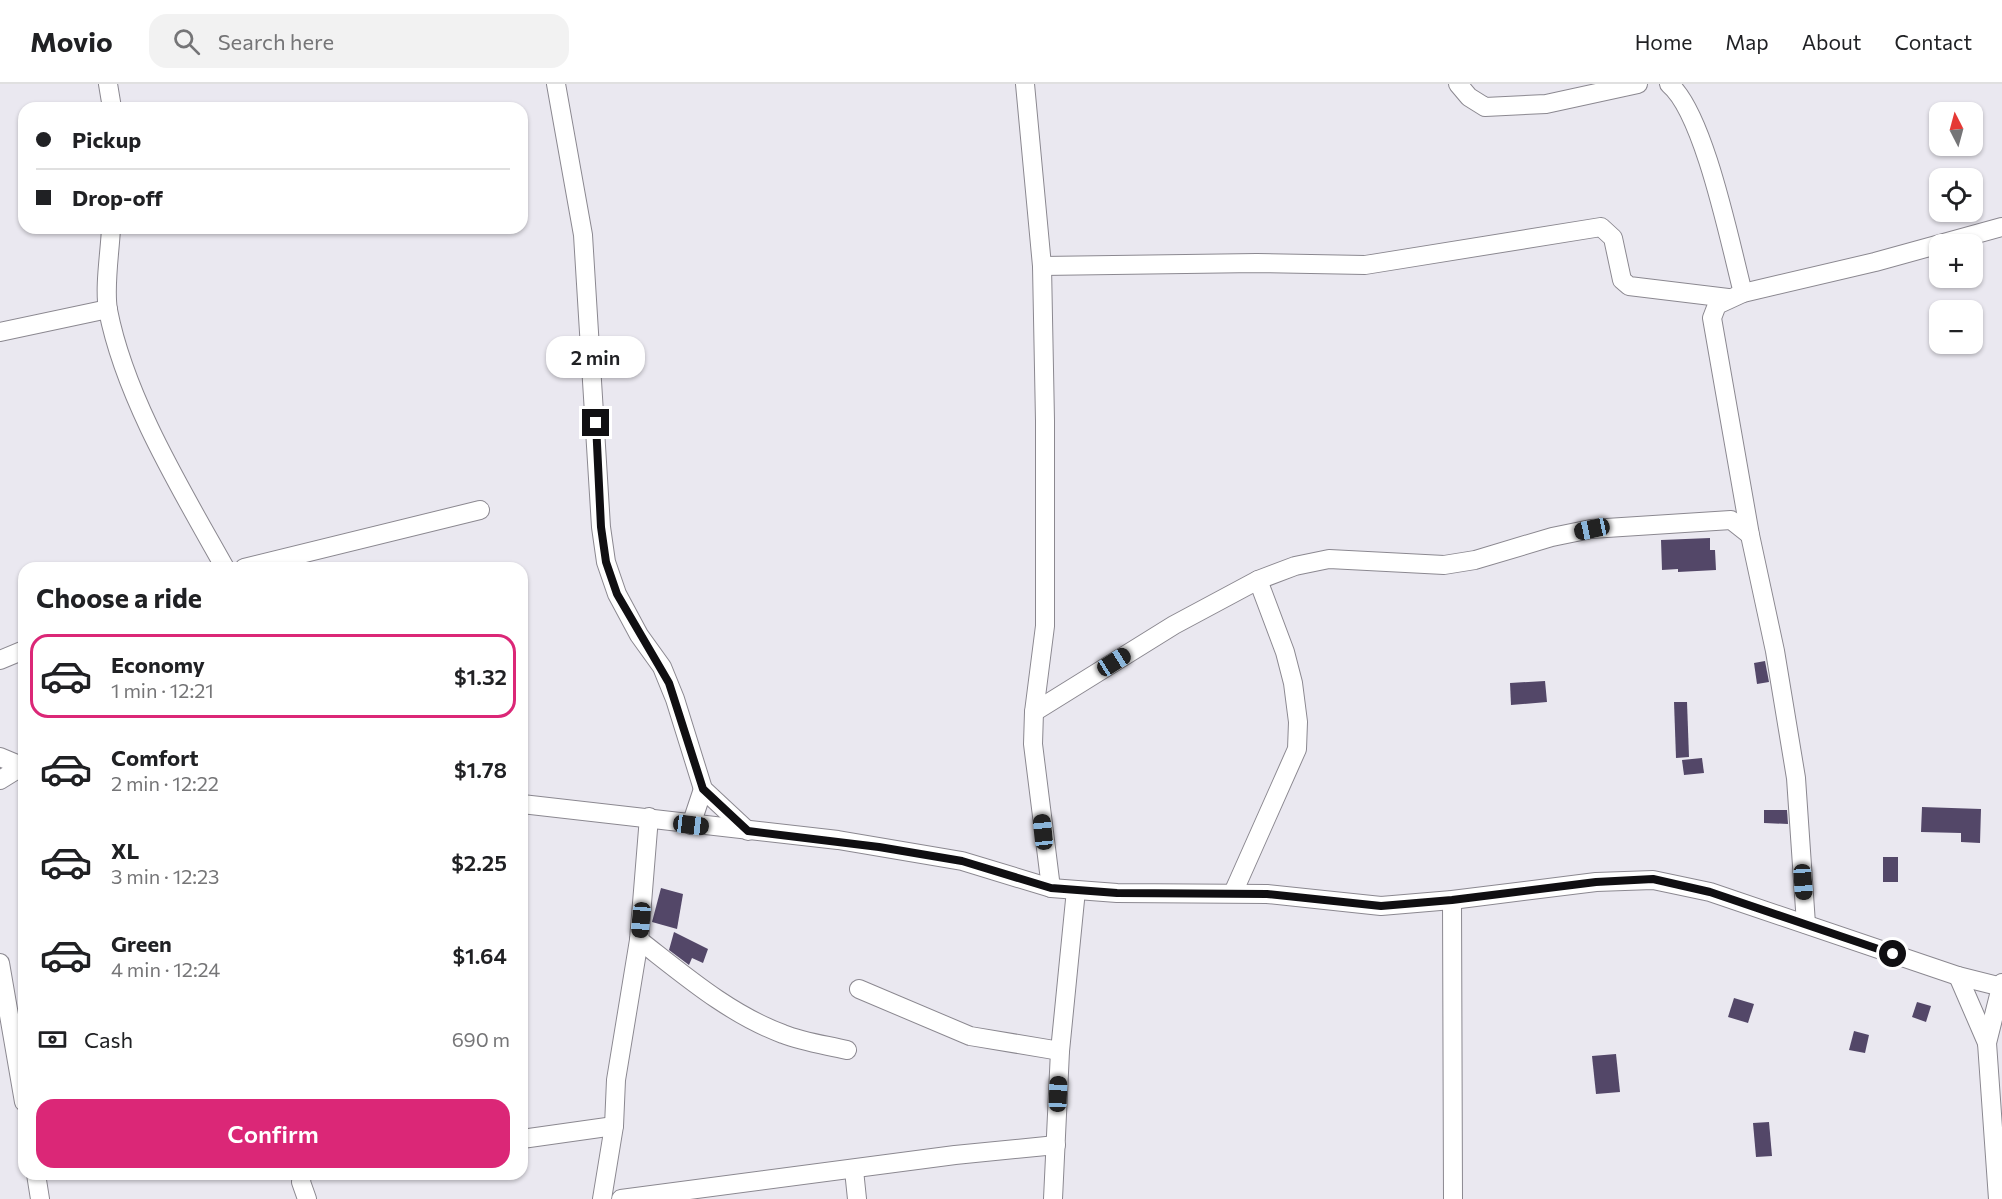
<!DOCTYPE html>
<html lang="en">
<head>
<meta charset="utf-8">
<style>
	body { margin:0; font-family:Commissioner,sans-serif; background:#f2f2f2; color:#202124; height:100vh; display:flex; flex-direction:column; font-size:22px; white-space:nowrap }
	* { box-sizing:border-box; margin:0 }
	p { font-size:20px; color:#757577 }
	.icon { flex:none; width:33px; height:33px; fill:none; stroke:currentColor; stroke-width:2; stroke-linecap:round; stroke-linejoin:round }
	.map { position:relative; flex:1; overflow:hidden }
	.sheet { position:absolute; left:18px; top:478px; width:510px; height:618px; display:flex; flex-direction:column; background:#fff; border-radius:18px; box-shadow:0 2px 4px #0004 }
	.sheet>* { flex:none }
	.hud { position:absolute; left:18px; top:18px; width:510px; height:132px; border-radius:18px; box-shadow:0 2px 4px #0004; display:grid; align-content:center; height:132px; padding:0 18px; background:#fff }
	.needle { width:39px; rotate:354deg }
	.controls { position:absolute; left:1929px; top:18px; display:grid; gap:12px }
	.controls a { display:grid; place-items:center; width:54px; height:54px; border-radius:12px; background:#fff; box-shadow:0 2px 4px #0004; font-size:30px }
	.end { position:absolute; width:27px; height:27px; margin:-14px; border:8px solid #100f12; background:#fff; box-shadow:0 0 0 3px #fff }
	.from { border-radius:50% }
	.bubble { position:absolute; height:42px; border-radius:18px; background:#fff; box-shadow:0 2px 4px #0004; font-size:20px; font-weight:600; line-height:42px; text-align:center }
	.car { position:absolute; width:18px; height:36px; margin:-18px -9px; border-radius:8px; box-shadow:0 0 4px 2px #0007; background:linear-gradient(#222 24%,#8ab4d8 0 40%,#222 0 76%,#8ab4d8 0 86%,#222 0) }
	.hud b { display:flex; align-items:center; gap:21px; height:57px; font-size:22px }
	.hud b+b { border-top:2px solid #e0e0e0 }
	.hud i { width:15px; height:15px; background:#202124 }
	ul { padding:0; list-style:none }
	li { display:flex; align-items:center; gap:18px; height:84px; margin:0 12px 9px; padding:0 6px; border:3px solid transparent; border-radius:18px }
	li div { flex:1 }
	li b { display:block; font-size:22px }
	li em { font-style:normal; font-weight:600 }
	li.on { border-color:#db2777 }
	li>.icon { width:54px; height:54px; stroke-width:1.5 }
	h2 { padding:0 18px; font-size:27px; line-height:72px }
	.pay { display:flex; align-items:center; gap:15px; height:66px; padding:0 18px; font-size:22px }
	.pay p { margin-inline-start:auto }
	.cta { display:flex; gap:12px; margin-top:auto; padding:12px 18px }
	.cta a { flex:1; height:69px; border-radius:18px; background:#db2777; color:#fff; font-size:24px; font-weight:600; line-height:69px; text-align:center }
	header { display:flex; align-items:center; gap:36px; box-sizing:border-box; height:84px; padding:0 30px; background:#fff; border-bottom:2px solid #e0e0e0 }
	header strong { font-size:28px }
	nav { display:flex; gap:33px; margin-inline-start:auto; font-size:21px }
	.search { width:420px; height:54px; background:#f2f2f2; display:flex; align-items:center; gap:15px; box-sizing:border-box; padding:0 21px; border-radius:18px; color:#757577; font-size:22px }
	.map>svg:first-child { display:block }
	.building { fill:#534768 }
	.lines { fill:none; stroke-linecap:round; stroke-linejoin:round }
	.minor-casing { stroke:#8b8890; stroke-width:20 }
	.minor { stroke:#fff; stroke-width:18 }
	.route { stroke:#100f12; stroke-width:8 }
</style>
</head>
<body>
<header>
<strong>Movio</strong>
<div class="search"><svg class="icon" aria-label="search" viewBox="0 0 24 24"><circle cx="10" cy="10" r="6"/><path d="M15 15l6 6"/></svg>Search here</div>
<nav><a>Home</a><a>Map</a><a>About</a><a>Contact</a></nav>
</header>
<div class="map">
<svg width="2002" height="1115" viewBox="0 0 2002 1115">
	<rect width="100%" height="100%" fill="#eae8f0"/>
	<g class="building">
		<polygon points="1710,454 1710,466 1715,466 1716,486 1678,488 1678,485 1662,486 1661,456"/>
		<polygon points="1765,577 1769,598 1757,600 1754,579"/>
		<polygon points="1545,597 1547,618 1511,621 1510,599"/>
		<polygon points="1674,618 1687,618 1689,673 1676,674"/>
		<polygon points="1702,674 1704,689 1684,691 1682,676"/>
		<polygon points="1922,723 1981,725 1980,759 1961,758 1961,749 1921,748"/>
		<polygon points="1764,726 1787,726 1788,740 1764,739"/>
		<rect x="1883" y="773" width="15" height="25"/>
		<polygon points="661,804 683,810 677,845 652,838"/>
		<polygon points="674,848 708,865 703,879 692,874 689,881 669,866"/>
		<polygon points="1734,914 1754,920 1748,939 1728,933"/>
		<polygon points="1917,918 1931,922 1926,938 1912,933"/>
		<polygon points="1854,947 1869,951 1865,969 1849,966"/>
		<polygon points="1616,970 1620,1008 1596,1010 1592,972"/>
		<polygon points="1769,1038 1772,1072 1756,1073 1753,1039"/>
	</g>
	<g class="lines">
		<g class="minor-casing">
			<g id="minor">
				<polyline points="108,0 112,24"/>
				<polyline points="556,0 583,151 601,443 606,478 617,510 639,551 662,583 675,615 703,705 748,747"/>
				<polyline points="1025,0 1042,182 1045,337 1045,542 1034,628 1033,660 1051,804"/>
				<polyline points="1458,0 1469,13 1485,23 1546,20 1638,0"/>
				<path d="M1669,0C1704,29 1730,159 1743,209"/>
				<path d="M111,144C110,168 104,203 108,226C125,314 182,407 225,484"/>
				<polyline points="1042,182 1257,179 1365,181 1601,143 1613,154 1622,196 1629,202 1728,214"/>
				<polyline points="0,248 108,225"/>
				<polyline points="244,484 480,426"/>
				<polyline points="0,576 24,566"/>
				<polyline points="1034,628 1174,541 1258,496 1295,482 1329,475 1444,481 1475,476 1552,453 1591,445 1731,436 1750,451"/>
				<polyline points="0,673 24,683"/>
				<polyline points="0,696 21,683"/>
				<polyline points="522,720 838,756 962,777 1051,804 1117,809 1267,810 1381,822 1452,816 1596,798 1653,796 1710,808 1958,892 2002,903"/>
				<polyline points="691,741 703,705"/>
				<polyline points="1233,809 1297,665 1298,638 1293,599 1285,568 1258,496"/>
				<polyline points="1452,816 1453,1115"/>
				<polyline points="1806,840 1796,694 1775,567 1750,451 1712,234 1717,221 1743,209 1875,178 2002,143"/>
				<path d="M639,856C684,891 729,930 783,950C803,958 826,961 847,966"/>
				<polyline points="0,879 24,1018"/>
				<polyline points="1958,892 1987,959"/>
				<polyline points="859,905 970,952 1060,967"/>
				<polyline points="522,1055 614,1042"/>
				<polyline points="854,1086 857,1115"/>
				<polyline points="36,1090 40,1115"/>
				<polyline points="302,1090 301,1098 307,1115"/>
				<polyline points="602,1115 614,1042 616,996 639,856 649,733"/>
				<polyline points="621,1115 955,1071 1056,1061"/>
				<polyline points="1053,1115 1060,967 1076,806"/>
				<polyline points="1998,1115 1987,959 2002,899"/>
			</g>
		</g>
		<use href="#minor" class="minor"/>
	</g>
	<g class="lines">
		<polyline class="route" points="596,339 601,443 606,478 617,510 669,599 703,705 748,747 879,763 962,777 1051,804 1117,809 1267,810 1381,822 1452,816 1596,798 1653,795 1710,808 1893,870"/>
	</g>
</svg>
<div class="controls">
<a><svg class="needle" viewBox="-14 -14 28 28"><path d="M0-13l5 13h-10z" fill="#e53935"/><path d="M0 13l5-13h-10z" fill="#757577"/></svg></a>
<a><svg class="icon" aria-label="locate" viewBox="0 0 24 24"><circle cx="12" cy="12" r="6"/><path d="M12 2v4M12 18v4M2 12h4M18 12h4"/></svg></a>
<a>+</a>
<a>−</a>
</div>
<i class="end from" style="left:1893px;top:870px"></i>
<i class="end" style="left:596px;top:339px"></i>
<div class="bubble" style="left:546px;top:252px;width:99px">2 min</div>
<i class="car" style="left:1592px;top:445px;rotate:258deg"></i>
<i class="car" style="left:1114px;top:578px;rotate:58deg"></i>
<i class="car" style="left:691px;top:741px;rotate:97deg"></i>
<i class="car" style="left:1043px;top:748px;rotate:354deg"></i>
<i class="car" style="left:1803px;top:798px;rotate:176deg"></i>
<i class="car" style="left:641px;top:836px;rotate:185deg"></i>
<i class="car" style="left:1058px;top:1010px;rotate:2deg"></i>
<div class="hud">
<b><i class="from"></i>Pickup</b>
<b><i></i>Drop-off</b>
</div>
<section class="sheet">
<h2>Choose a ride</h2>
<ul>
<li class="on"><svg class="icon" aria-label="car" viewBox="0 0 24 24"><path d="M5 17H2v-5l4-1 3-4h7l3 4 3 1v5h-3M9 17h6M6 11h13"/><circle cx="7" cy="17" r="2"/><circle cx="17" cy="17" r="2"/></svg><div><b>Economy</b><p>1 min · 12:21</p></div><em>$1.32</em></li>
<li><svg class="icon" aria-label="car" viewBox="0 0 24 24"><path d="M5 17H2v-5l4-1 3-4h7l3 4 3 1v5h-3M9 17h6M6 11h13"/><circle cx="7" cy="17" r="2"/><circle cx="17" cy="17" r="2"/></svg><div><b>Comfort</b><p>2 min · 12:22</p></div><em>$1.78</em></li>
<li><svg class="icon" aria-label="car" viewBox="0 0 24 24"><path d="M5 17H2v-5l4-1 3-4h7l3 4 3 1v5h-3M9 17h6M6 11h13"/><circle cx="7" cy="17" r="2"/><circle cx="17" cy="17" r="2"/></svg><div><b>XL</b><p>3 min · 12:23</p></div><em>$2.25</em></li>
<li><svg class="icon" aria-label="car" viewBox="0 0 24 24"><path d="M5 17H2v-5l4-1 3-4h7l3 4 3 1v5h-3M9 17h6M6 11h13"/><circle cx="7" cy="17" r="2"/><circle cx="17" cy="17" r="2"/></svg><div><b>Green</b><p>4 min · 12:24</p></div><em>$1.64</em></li>
</ul>
<div class="pay"><svg class="icon" aria-label="cash" viewBox="0 0 24 24"><path d="M3 7h18v10H3z"/><circle cx="12" cy="12" r="2"/></svg>Cash<p>690 m</p></div>
<div class="cta"><a>Confirm</a></div>
</section>
</div>
</body>
</html>
